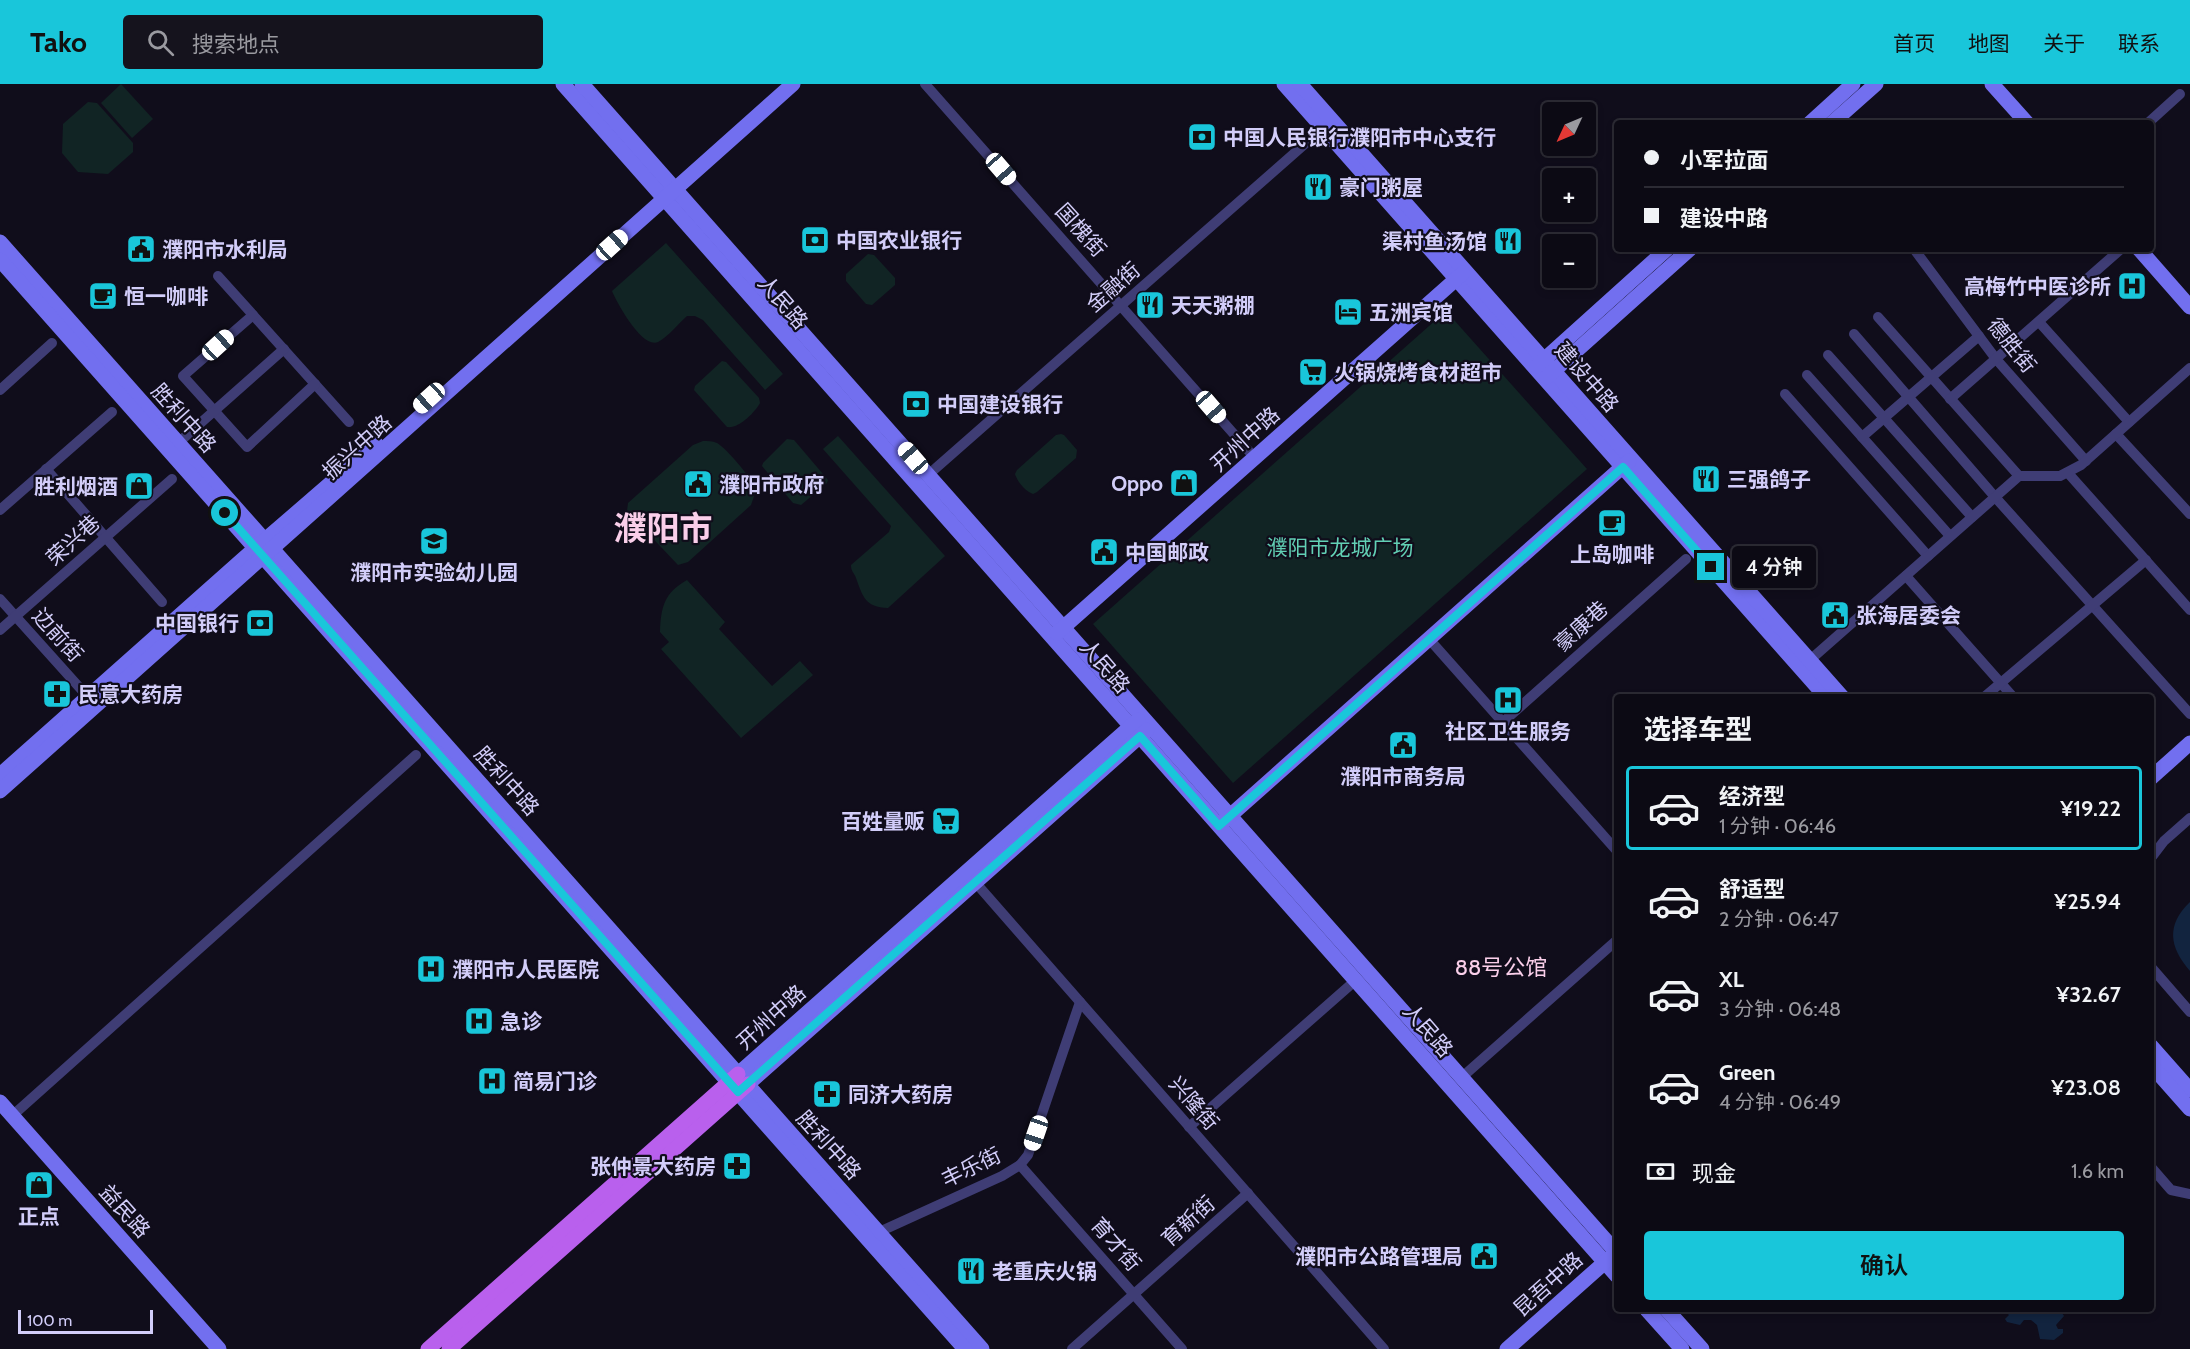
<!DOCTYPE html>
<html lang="zh">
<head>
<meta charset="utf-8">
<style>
	body { margin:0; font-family:Cabin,"Noto Sans SC",sans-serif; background:#15131d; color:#f1f3f6; height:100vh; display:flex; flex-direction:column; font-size:22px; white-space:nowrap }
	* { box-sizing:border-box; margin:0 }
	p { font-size:20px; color:#9a9aa0 }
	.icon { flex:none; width:33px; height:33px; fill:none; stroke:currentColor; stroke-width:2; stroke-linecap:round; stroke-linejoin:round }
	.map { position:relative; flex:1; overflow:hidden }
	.drawer { position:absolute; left:1614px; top:610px; width:540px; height:618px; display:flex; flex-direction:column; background:#0c0a14; border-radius:6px; box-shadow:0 3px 9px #0003,0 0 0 2px #2c2b34 }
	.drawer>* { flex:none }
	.banner { position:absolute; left:1614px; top:36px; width:540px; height:132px; border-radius:6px; box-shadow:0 3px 9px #0003,0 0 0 2px #2c2b34; display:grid; align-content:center; height:132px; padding:0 30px; background:#0c0a14 }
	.needle { width:39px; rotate:226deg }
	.controls { position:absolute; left:1542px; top:18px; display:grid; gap:12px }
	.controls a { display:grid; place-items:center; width:54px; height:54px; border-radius:6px; background:#0c0a14; box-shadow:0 3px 9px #0003,0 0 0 2px #2c2b34; font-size:30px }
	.scale { position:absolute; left:18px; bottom:15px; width:135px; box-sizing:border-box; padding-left:6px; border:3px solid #d2cdf9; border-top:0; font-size:16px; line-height:21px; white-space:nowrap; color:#d2cdf9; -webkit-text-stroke:4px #100d1b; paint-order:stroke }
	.end { position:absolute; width:27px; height:27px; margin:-14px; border:8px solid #19c6da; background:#111; box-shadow:0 0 0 3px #111 }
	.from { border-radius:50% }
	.bubble { position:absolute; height:42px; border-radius:6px; background:#0c0a14; box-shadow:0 3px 9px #0003,0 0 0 2px #2c2b34; font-size:20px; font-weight:600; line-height:42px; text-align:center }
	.car { position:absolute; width:18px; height:36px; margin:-18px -9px; border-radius:8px; box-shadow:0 0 4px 2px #0007; background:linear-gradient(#fff 24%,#345 0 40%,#fff 0 76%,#345 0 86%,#fff 0) }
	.banner b { display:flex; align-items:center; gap:21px; height:57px; font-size:22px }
	.banner b+b { border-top:2px solid #2c2b34 }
	.banner i { width:15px; height:15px; background:#f1f3f6 }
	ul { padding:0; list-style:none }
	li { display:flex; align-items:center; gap:18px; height:84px; margin:0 12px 9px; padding:0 18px; border:3px solid transparent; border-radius:6px }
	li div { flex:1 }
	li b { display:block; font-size:22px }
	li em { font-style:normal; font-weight:600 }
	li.on { border-color:#19c6da }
	li>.icon { width:54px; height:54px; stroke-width:1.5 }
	h2 { padding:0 30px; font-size:27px; line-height:72px }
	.pay { display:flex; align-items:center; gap:15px; height:66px; padding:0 30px; font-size:22px }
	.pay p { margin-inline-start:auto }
	.button { display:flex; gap:12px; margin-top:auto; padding:12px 30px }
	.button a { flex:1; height:69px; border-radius:6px; background:#19c6da; color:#111; font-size:24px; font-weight:600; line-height:69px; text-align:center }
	header { display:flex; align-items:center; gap:36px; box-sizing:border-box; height:84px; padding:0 30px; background:#19c6da; color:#111 }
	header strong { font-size:28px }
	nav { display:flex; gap:33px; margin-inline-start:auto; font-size:21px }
	.search { width:420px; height:54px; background:#15131d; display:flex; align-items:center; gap:15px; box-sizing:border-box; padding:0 21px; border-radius:6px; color:#9a9aa0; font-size:22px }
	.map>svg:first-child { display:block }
	.green { fill:#112424 }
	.water { fill:#12243f }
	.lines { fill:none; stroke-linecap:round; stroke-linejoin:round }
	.street { stroke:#3f3d75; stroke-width:10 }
	.secondary { stroke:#726fef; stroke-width:15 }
	.primary { stroke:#b960ed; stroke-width:15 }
	.route { stroke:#19c6da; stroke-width:8 }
	.labels { text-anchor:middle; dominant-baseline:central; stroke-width:4.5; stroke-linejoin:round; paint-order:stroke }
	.poi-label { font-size:21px; font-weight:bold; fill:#d2cdf9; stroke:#100d1b; text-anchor:start }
	.street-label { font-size:21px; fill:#d2cdf9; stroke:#100d1b }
	.park-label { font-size:21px; fill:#62d0b5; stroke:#100d1b }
	.neighbourhood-label { font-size:22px; fill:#facfea; stroke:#100d1b }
	.town-label { font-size:33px; font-weight:bold; fill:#facfea; stroke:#100d1b }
</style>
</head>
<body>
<header>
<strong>Tako</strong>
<div class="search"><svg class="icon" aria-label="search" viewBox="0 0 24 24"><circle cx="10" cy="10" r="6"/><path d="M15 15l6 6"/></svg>搜索地点</div>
<nav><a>首页</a><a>地图</a><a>关于</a><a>联系</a></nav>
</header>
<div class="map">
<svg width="2190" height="1265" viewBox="0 0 2190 1265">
	<rect width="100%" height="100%" fill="#100d1b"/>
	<g class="green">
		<polygon points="121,0 153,35 132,54 101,19"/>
		<polygon points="88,18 97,19 133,59 133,68 108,90 78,88 62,69 63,40"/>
		<path d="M666,159L783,290L765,306L703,236L695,232H687C679,239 668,253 658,258C642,265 617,219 612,207Z"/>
		<polygon points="868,170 874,171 895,194 895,201 872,221 866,220 846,197 846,190"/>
		<polygon points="1446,227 1587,385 1233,699 1093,540"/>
		<path d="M722,277L726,278L759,314L760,319C755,328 739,345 727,343L694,306L695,302Z"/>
		<path d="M1061,350L1064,351L1077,366L1076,374L1037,408L1033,410C1025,407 1017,397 1015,390L1017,386L1056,351Z"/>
		<path d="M838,352L945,472L888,524C865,523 863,513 856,494C854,488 851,488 851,481L889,448L891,442L823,365Z"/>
		<polygon points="787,355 794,356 828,396 827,399 801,421 793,419 762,382 763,379"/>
		<path d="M703,357C708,357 712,357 717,359C726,364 751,393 754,403C756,409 753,415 751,421L688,478L678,481L627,427L628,419L693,361Z"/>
		<path d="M687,496L725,538L719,545L772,602L800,577L813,591L741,654L661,565L669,558L660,548C661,523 664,509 687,496Z"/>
	</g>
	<g class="water">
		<path d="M2190,818V887C2169,863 2166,841 2190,818Z"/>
		<polygon points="2010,1226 2060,1226 2064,1232 2056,1241 2058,1245 2063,1245 2063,1249 2054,1256 2040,1255 2037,1241 2031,1236 2024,1236 2020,1241 2007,1238 2005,1235 2009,1231 2006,1228"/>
	</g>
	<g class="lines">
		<g class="street">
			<polyline points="925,0 1255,374"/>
			<polyline points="2148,39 2180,10"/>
			<polyline points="1914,165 1996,275 2086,377"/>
			<polyline points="218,192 349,338"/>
			<polyline points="253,231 183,292 247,363 315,300"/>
			<polyline points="1878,233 2019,392"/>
			<polyline points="2039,238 2129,338"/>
			<polyline points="1854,250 1995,413 2190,630"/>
			<polyline points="1828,271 1972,433"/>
			<polyline points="1807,291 1950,452"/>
			<polyline points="0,306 52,259"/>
			<polyline points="1785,310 1928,472"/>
			<polyline points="1950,315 2121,165"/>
			<polyline points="2116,350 2190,430"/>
			<polyline points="1862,353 1979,252"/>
			<polyline points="178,359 284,265"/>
			<polyline points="46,385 162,518"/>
			<polyline points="2068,389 2190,526"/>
			<polyline points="928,391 1323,44"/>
			<polyline points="0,426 112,328"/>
			<polyline points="1906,492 2014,614"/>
			<polyline points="0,515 88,613"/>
			<polyline points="0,546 172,395"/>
			<polyline points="1429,555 1617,767"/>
			<polyline points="1810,576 2019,392 2060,392 2081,381 2190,284"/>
			<polyline points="1983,614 2146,476"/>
			<polyline points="1503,638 1686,475"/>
			<polyline points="2151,774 2164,757 2190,734"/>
			<polyline points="975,798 1384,1265"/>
			<polyline points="2151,883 2190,928"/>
			<polyline points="1461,994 1617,856"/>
			<polyline points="12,1032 416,671"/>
			<polyline points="1189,1043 1356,896"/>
			<polyline points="1020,1081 1182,1265"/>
			<polyline points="2151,1083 2171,1106 2190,1110"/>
			<polyline points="879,1148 1002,1092 1020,1081 1028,1071 1080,918"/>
			<polyline points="1072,1265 1248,1109"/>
		</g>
		<g class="secondary">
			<polyline points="563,0 1617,1192"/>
			<polyline points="582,0 1617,1169"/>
			<polyline points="1284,0 1827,614"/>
			<polyline points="1300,0 1843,614"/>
			<polyline points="1992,0 2027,39"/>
			<polyline points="1810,39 1853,0"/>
			<polyline points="1832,39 1876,0"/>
			<polyline points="0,158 982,1265"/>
			<polyline points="2139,165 2190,223"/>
			<polyline points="0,176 965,1265"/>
			<polyline points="1537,282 1667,165"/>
			<polyline points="1547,293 1690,165"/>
			<polyline points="1057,549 1463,189"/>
			<polyline points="0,691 243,475 376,360"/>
			<polyline points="2151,694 2190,659"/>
			<polyline points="0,707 793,0"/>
			<polyline points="1223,738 1629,377"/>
			<polyline points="2151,962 2190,1006"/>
			<polyline points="2151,981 2190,1025"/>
			<polyline points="738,990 1138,636"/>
			<polyline points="748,1000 1147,646"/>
			<polyline points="0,1018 219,1265"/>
			<polyline points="1647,1226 1682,1265"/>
			<polyline points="1667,1226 1702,1265"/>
			<polyline points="1507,1265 1613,1171"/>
		</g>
		<g class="primary">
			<polyline points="428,1265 738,990"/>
			<polyline points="449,1265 748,1000"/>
		</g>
	</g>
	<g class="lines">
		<polyline class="route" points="225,429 738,1008 1140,652 1219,742 1623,383 1711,483"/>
	</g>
	<defs>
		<g id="bank-square" transform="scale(1.5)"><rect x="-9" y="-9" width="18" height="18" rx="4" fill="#19c6da" stroke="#100d1b"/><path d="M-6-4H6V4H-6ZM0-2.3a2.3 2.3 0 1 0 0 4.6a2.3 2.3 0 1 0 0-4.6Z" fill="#111"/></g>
		<g id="restaurant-square" transform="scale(1.5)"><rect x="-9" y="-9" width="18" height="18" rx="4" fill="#19c6da" stroke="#100d1b"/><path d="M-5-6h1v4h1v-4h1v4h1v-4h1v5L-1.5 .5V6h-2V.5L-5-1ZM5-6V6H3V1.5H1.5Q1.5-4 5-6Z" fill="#111"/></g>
		<g id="civic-square" transform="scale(1.5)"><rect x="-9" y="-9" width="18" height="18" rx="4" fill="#19c6da" stroke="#100d1b"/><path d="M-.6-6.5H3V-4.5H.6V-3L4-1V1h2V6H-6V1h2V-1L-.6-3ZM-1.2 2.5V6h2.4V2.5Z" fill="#111"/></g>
		<g id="hospital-square" transform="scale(1.5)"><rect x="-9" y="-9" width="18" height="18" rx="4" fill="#19c6da" stroke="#100d1b"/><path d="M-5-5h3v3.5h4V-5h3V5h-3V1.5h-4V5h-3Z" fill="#111"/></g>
		<g id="cafe-square" transform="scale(1.5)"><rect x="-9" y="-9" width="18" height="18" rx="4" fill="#19c6da" stroke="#100d1b"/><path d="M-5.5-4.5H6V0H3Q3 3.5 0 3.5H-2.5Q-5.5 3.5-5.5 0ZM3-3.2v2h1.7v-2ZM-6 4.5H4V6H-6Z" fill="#111"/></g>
		<g id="hotel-square" transform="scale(1.5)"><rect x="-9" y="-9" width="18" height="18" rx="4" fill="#19c6da" stroke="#100d1b"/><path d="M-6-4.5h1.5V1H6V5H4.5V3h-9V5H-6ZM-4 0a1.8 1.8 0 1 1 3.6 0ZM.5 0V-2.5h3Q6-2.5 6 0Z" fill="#111"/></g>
		<g id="supermarket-square" transform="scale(1.5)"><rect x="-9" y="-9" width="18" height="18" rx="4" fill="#19c6da" stroke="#100d1b"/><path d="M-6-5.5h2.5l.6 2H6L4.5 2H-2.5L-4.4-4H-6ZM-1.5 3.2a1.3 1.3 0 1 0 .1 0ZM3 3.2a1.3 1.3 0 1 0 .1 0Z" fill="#111"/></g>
		<g id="shop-square" transform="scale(1.5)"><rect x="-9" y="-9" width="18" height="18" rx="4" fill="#19c6da" stroke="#100d1b"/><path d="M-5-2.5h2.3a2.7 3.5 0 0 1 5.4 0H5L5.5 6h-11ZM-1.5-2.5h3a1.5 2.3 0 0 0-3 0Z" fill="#111"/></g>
		<g id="school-square" transform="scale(1.5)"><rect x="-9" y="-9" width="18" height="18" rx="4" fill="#19c6da" stroke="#100d1b"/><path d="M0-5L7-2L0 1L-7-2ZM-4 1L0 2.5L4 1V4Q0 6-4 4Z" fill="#111"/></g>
		<g id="pharmacy-square" transform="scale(1.5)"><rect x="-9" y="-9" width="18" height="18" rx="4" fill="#19c6da" stroke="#100d1b"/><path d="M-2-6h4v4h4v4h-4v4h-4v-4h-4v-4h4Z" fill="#111"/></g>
	</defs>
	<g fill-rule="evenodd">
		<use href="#bank-square" x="1202" y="53"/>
		<use href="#restaurant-square" x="1318" y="103"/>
		<use href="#bank-square" x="815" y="156"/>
		<use href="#restaurant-square" x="1508" y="157"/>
		<use href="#civic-square" x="141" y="165"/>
		<use href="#hospital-square" x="2132" y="202"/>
		<use href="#cafe-square" x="103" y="212"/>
		<use href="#restaurant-square" x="1150" y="221"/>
		<use href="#hotel-square" x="1348" y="228"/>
		<use href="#supermarket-square" x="1313" y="288"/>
		<use href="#bank-square" x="916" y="320"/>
		<use href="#restaurant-square" x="1706" y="395"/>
		<use href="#shop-square" x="1184" y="399"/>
		<use href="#civic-square" x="698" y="400"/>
		<use href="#shop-square" x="139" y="402"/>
		<use href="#cafe-square" x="1612" y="439"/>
		<use href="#school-square" x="434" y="457"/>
		<use href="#civic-square" x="1104" y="468"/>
		<use href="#civic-square" x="1835" y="531"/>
		<use href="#bank-square" x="260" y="539"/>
		<use href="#pharmacy-square" x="57" y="610"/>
		<use href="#hospital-square" x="1508" y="616"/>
		<use href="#civic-square" x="1403" y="661"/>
		<use href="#supermarket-square" x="946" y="737"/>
		<use href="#hospital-square" x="431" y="885"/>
		<use href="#hospital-square" x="479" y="937"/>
		<use href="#hospital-square" x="492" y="997"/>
		<use href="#pharmacy-square" x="827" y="1010"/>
		<use href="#pharmacy-square" x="737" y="1082"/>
		<use href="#shop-square" x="39" y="1101"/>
		<use href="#civic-square" x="1484" y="1172"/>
		<use href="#restaurant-square" x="971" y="1187"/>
	</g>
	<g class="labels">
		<g class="poi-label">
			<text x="1223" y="53">中国人民银行濮阳市中心支行</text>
			<text x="1339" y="103">豪门粥屋</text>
			<text x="836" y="156">中国农业银行</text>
			<text x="1487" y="157" text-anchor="end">渠村鱼汤馆</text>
			<text x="162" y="165">濮阳市水利局</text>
			<text x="2111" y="202" text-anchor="end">高梅竹中医诊所</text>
			<text x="124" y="212">恒一咖啡</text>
			<text x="1171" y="221">天天粥棚</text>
			<text x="1369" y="228">五洲宾馆</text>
			<text x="1334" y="288">火锅烧烤食材超市</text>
			<text x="937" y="320">中国建设银行</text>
			<text x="1727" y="395">三强鸽子</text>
			<text x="1163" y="399" text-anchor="end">Oppo</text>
			<text x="719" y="400">濮阳市政府</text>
			<text x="118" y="402" text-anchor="end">胜利烟酒</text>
			<text x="1125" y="468">中国邮政</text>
			<text x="1612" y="470" text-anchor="middle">上岛咖啡</text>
			<text x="434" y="488" text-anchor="middle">濮阳市实验幼儿园</text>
			<text x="1856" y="531">张海居委会</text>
			<text x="239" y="539" text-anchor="end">中国银行</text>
			<text x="78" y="610">民意大药房</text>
			<text x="1508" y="647" text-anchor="middle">社区卫生服务</text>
			<text x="1403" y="692" text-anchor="middle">濮阳市商务局</text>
			<text x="925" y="737" text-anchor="end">百姓量贩</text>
			<text x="452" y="885">濮阳市人民医院</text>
			<text x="500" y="937">急诊</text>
			<text x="513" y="997">简易门诊</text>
			<text x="848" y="1010">同济大药房</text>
			<text x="716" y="1082" text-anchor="end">张仲景大药房</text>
			<text x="39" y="1132" text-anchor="middle">正点</text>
			<text x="1463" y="1172" text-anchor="end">濮阳市公路管理局</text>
			<text x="992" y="1187">老重庆火锅</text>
		</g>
		<g class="street-label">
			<text transform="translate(1081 146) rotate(48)">国槐街</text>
			<text transform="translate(1113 203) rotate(-41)">金融街</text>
			<text transform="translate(783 218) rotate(49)">人民路</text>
			<text transform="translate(2012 261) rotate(51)">德胜街</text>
			<text transform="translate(1587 293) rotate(49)">建设中路</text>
			<text transform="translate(184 334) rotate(48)">胜利中路</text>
			<text transform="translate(1245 355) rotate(-42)">开州中路</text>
			<text transform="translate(357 363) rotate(-42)">振兴中路</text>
			<text transform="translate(73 456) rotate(-42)">荣兴巷</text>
			<text transform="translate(1581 542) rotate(-42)">豪康巷</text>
			<text transform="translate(58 551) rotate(48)">边前街</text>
			<text transform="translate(1105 582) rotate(49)">人民路</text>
			<text transform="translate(507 697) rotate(48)">胜利中路</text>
			<text transform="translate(771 933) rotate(-42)">开州中路</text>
			<text transform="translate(1428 946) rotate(49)">人民路</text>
			<text transform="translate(1194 1019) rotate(49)">兴隆街</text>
			<text transform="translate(829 1061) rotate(48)">胜利中路</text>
			<text transform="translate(971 1083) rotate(-26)">丰乐街</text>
			<text transform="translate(125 1127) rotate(48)">益民路</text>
			<text transform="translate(1188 1137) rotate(-42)">育新街</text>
			<text transform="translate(1116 1160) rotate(49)">育才街</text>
			<text transform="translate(1548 1200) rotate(-42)">昆吾中路</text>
		</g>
		<g class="park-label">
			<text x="1340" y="463">濮阳市龙城广场</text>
		</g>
		<g class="neighbourhood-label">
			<text x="1501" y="883">88号公馆</text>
		</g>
		<g class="town-label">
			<text x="663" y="444">濮阳市</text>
		</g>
	</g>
</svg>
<div class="controls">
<a><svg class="needle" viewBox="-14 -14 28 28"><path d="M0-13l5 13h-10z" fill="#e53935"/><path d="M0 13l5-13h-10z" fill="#9a9aa0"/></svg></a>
<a>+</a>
<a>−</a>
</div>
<div class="scale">100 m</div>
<i class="end from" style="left:225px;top:429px"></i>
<i class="end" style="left:1711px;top:483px"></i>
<div class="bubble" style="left:1732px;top:462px;width:84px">4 分钟</div>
<i class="car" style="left:1001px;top:85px;rotate:139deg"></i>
<i class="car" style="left:612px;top:161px;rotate:48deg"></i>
<i class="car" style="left:218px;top:261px;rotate:48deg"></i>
<i class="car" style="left:429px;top:314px;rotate:228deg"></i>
<i class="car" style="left:1211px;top:323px;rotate:139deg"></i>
<i class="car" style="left:913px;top:374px;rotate:319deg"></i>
<i class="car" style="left:1036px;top:1049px;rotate:199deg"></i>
<div class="banner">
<b><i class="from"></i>小军拉面</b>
<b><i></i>建设中路</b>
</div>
<section class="drawer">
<h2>选择车型</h2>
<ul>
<li class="on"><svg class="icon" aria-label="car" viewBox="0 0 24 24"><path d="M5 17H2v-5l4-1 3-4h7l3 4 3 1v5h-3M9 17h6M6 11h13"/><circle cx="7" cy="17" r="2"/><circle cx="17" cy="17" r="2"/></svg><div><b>经济型</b><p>1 分钟 · 06:46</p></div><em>¥19.22</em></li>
<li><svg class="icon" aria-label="car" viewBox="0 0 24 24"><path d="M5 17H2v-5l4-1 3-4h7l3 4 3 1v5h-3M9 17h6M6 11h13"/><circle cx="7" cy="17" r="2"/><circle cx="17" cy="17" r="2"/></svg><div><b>舒适型</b><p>2 分钟 · 06:47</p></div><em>¥25.94</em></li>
<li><svg class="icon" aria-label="car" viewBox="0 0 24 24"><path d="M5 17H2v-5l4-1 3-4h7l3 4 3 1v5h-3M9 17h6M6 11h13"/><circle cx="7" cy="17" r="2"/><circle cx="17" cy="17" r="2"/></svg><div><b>XL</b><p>3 分钟 · 06:48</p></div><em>¥32.67</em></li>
<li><svg class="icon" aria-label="car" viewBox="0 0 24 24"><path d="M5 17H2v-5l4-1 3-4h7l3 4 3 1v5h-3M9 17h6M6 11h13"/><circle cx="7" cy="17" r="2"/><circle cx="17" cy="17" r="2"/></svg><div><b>Green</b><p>4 分钟 · 06:49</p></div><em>¥23.08</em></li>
</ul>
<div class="pay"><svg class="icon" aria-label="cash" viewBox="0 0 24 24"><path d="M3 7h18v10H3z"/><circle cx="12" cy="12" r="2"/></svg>现金<p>1.6 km</p></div>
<div class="button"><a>确认</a></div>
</section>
</div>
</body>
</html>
